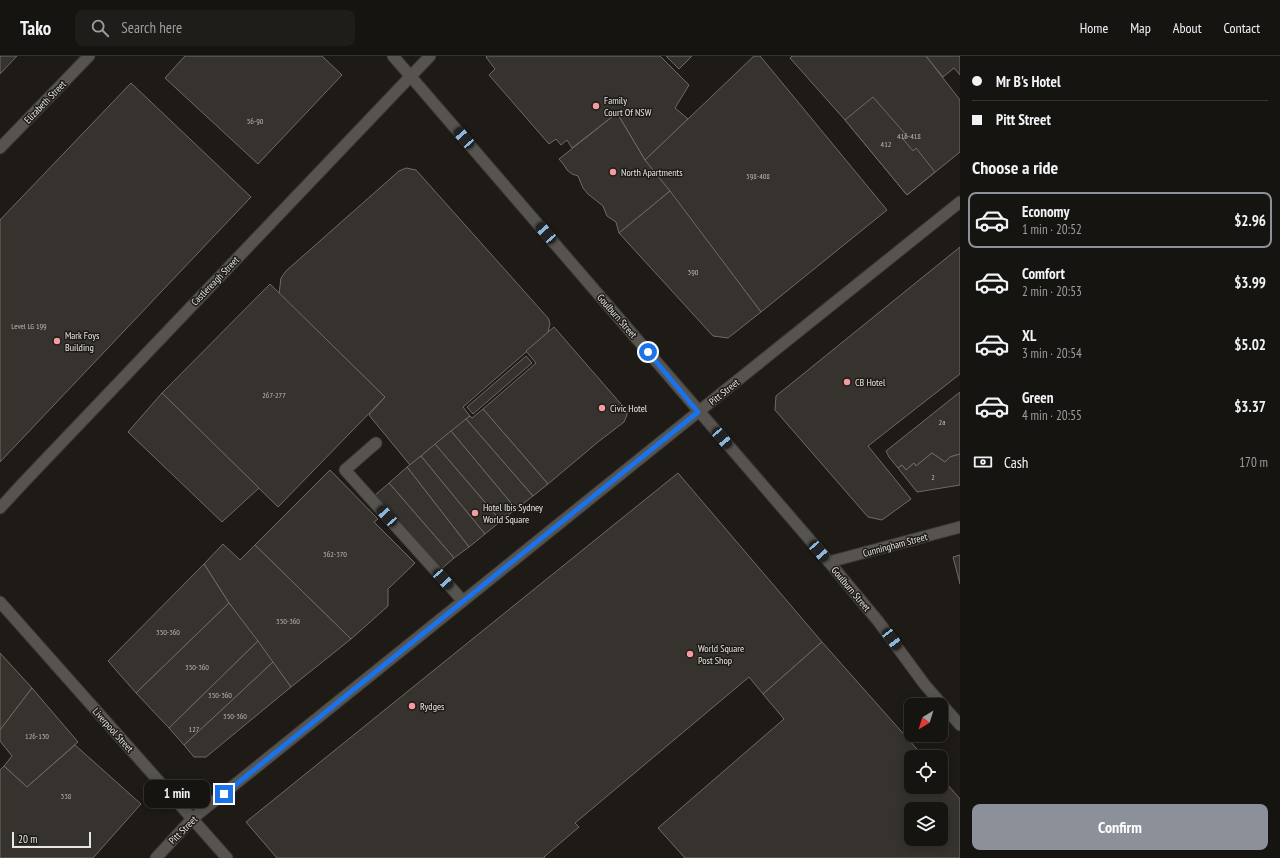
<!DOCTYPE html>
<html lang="en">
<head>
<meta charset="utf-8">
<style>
	body { margin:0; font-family:"PT Sans Narrow",sans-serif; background:#1f1d19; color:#f1f3f6; height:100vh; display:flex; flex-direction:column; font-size:15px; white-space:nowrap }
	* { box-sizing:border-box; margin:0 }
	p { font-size:13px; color:#9e9e9f }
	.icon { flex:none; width:22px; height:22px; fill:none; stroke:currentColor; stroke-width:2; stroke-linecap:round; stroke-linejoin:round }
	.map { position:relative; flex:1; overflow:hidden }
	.side { display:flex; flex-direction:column; background:#161410; width:320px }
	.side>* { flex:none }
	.guide { display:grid; align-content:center; height:88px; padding:0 12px; background:#161410 }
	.needle { width:26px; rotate:218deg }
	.controls { position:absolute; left:904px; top:642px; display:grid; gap:8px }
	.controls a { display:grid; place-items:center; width:44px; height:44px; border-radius:8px; background:#161410; box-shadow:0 2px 10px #0003,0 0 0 1px #353330; font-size:20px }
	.scale { position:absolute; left:12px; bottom:10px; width:79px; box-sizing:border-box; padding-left:4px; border:2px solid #e8e6e2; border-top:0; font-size:11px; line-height:14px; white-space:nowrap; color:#e8e6e2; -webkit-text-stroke:3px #1e1b16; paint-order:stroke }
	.end { position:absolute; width:18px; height:18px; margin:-9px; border:5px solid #1a73e8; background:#fff; box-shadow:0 0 0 2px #fff }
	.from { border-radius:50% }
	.bubble { position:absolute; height:28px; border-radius:8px; background:#161410; box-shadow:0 2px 10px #0003,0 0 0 1px #353330; font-size:13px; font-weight:700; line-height:28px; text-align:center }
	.car { position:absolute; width:12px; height:24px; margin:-12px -6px; border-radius:5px; box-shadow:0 0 3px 1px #0007; background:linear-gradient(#222 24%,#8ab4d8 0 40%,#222 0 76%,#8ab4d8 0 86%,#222 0) }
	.guide b { display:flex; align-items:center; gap:14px; height:38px; font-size:15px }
	.guide b+b { border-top:1px solid #353330 }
	.guide i { width:10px; height:10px; background:#f1f3f6 }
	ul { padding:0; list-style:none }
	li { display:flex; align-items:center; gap:12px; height:56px; margin:0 8px 6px; padding:0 4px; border:2px solid transparent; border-radius:8px }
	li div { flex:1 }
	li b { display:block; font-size:15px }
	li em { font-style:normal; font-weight:700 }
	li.on { border-color:#8c9099 }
	li>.icon { width:36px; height:36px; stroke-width:1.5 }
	h2 { padding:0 12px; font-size:18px; line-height:48px }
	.pay { display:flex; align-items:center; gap:10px; height:44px; padding:0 12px; font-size:15px }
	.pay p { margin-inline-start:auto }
	.cta { display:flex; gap:8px; margin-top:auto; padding:8px 12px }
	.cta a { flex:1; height:46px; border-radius:8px; background:#8c9099; color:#fff; font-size:16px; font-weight:700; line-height:46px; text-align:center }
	header { display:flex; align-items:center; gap:24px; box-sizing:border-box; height:56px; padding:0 20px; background:#161410; border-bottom:1px solid #353330 }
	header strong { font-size:19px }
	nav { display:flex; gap:22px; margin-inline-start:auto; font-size:14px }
	.search { width:280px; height:36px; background:#1f1d19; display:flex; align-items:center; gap:10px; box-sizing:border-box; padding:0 14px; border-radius:8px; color:#9e9e9f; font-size:15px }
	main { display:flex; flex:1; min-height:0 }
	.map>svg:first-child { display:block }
	.building { fill:#36322d; stroke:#6f6a65; fill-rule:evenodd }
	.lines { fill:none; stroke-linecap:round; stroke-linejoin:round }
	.service-casing { stroke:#393734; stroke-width:13 }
	.minor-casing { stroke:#393734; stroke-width:13 }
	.tertiary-casing { stroke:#393734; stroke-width:13 }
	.secondary-casing { stroke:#393734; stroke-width:13 }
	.service { stroke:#57534e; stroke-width:11 }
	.minor { stroke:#57534e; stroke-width:11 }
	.tertiary { stroke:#57534e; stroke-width:11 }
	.secondary { stroke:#57534e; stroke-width:11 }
	.route { stroke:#1a73e8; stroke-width:5 }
	.poi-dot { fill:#f49aa0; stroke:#1e1b16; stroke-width:1.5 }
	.labels { text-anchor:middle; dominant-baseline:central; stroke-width:3; stroke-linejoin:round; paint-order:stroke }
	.number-label { font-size:8px; fill:#bcb9b5 }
	.poi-label { font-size:10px; fill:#e8e6e2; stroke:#1e1b16; text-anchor:start }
	.street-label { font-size:10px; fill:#e8e6e2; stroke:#1e1b16 }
</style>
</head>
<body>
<header>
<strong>Tako</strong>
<div class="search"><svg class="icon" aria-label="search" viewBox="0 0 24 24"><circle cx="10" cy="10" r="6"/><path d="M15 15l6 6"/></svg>Search here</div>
<nav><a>Home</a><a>Map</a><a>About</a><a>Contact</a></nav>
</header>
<main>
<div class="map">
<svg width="960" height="802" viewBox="0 0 960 802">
	<rect width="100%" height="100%" fill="#1e1b16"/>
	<g class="building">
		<polygon points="0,0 17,0 0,18"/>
		<polygon points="185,0 322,0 342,19 258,108 165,22"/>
		<polygon points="487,0 660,0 689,29 675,52 688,63 645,104 617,57 572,92 567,84 561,89 556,83 549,88 489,19 495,13 486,1"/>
		<polygon points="666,0 692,0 679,13"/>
		<polygon points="754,0 760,0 887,154 761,256 645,104"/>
		<polygon points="792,0 926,0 960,44 960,96 907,139 845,64 790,2"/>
		<polygon points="926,0 960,0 960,19 954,12 943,21"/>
		<polygon points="131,27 251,141 0,406 0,164"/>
		<polygon points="873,41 907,80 903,83 913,95 916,92 935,116 907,139 845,64"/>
		<polygon points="617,57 645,104 670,135 619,177 616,166 607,160 603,150 588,138 583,132 578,120 572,118 567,114 564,109 559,103"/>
		<polygon points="406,112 416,114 548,262 550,267 548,277 463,351 470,360 410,409 369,359 385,341 279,238 281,222 286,215 399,115"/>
		<polygon points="670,135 761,256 728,282 713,280 619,177"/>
		<polygon points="960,191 960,318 868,390 911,443 882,464 868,461 775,354 776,340"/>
		<polygon points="270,228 385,341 278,451 162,337"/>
		<polygon points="554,271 627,355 627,359 624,366 598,386 548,428 483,353 536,307 526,295"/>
		<polygon points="526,300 532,307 473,358 467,351"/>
		<polygon points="960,336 960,398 950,401 945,406 932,397 916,410 914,407 906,414 902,409 898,412 889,401 886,395"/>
		<polygon points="162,337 259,432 222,466 128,376"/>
		<polygon points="483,353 548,428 533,440 466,363 470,360 472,362"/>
		<polygon points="466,363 533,440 516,453 451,375"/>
		<polygon points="451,375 516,453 501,465 435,388"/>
		<polygon points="435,388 501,465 485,478 421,400"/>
		<polygon points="932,397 945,406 950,401 960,398 960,429 917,436 898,412 902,409 906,414 914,407 916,410"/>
		<polygon points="421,400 485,478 469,491 407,411"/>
		<polygon points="407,411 469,491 454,502 389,427"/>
		<polygon points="330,414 378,463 374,466 415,507 388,533 388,550 351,583 255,489"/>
		<polygon points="678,417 822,586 763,638 749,621 575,767 579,771 544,801 545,802 277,802 246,766"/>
		<polygon points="389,427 454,502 439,515 374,440"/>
		<polygon points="223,488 240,504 255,489 351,583 291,631 229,547 204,508"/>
		<polygon points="960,499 960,528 953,501"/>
		<polygon points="204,508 229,547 136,637 108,605"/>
		<polygon points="229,547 258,585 169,672 136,637"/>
		<polygon points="258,585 273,606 184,689 169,672"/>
		<path d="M822,586L924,701H911V731H941V721L960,743V802H685L658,772L784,663L763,638ZM911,753H941V783H911Z"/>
		<polygon points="0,597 32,632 0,674"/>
		<polygon points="273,606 291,631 206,701 194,701 184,689"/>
		<polygon points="32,632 78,686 27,731 4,710 12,700 0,685 0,674"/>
		<polygon points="75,689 141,748 93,802 0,802 0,714 4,710 27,731"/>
	</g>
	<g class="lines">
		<g class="service-casing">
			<g id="service">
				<polyline points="376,387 345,414 463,545"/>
				<polyline points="829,506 960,471"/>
			</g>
		</g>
		<g class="minor-casing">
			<g id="minor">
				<polyline points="0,452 24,426 430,0"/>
				<polyline points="156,802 192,763 698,356"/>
			</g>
		</g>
		<g class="tertiary-casing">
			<g id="tertiary">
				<polyline points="698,356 960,146"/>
				<polyline points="0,546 227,802"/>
			</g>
		</g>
		<g class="secondary-casing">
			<g id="secondary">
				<polyline points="393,0 829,506 878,565 925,629 960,669"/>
				<polyline points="0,92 89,0"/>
			</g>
		</g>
		<use href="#service" class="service"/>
		<use href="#minor" class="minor"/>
		<use href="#tertiary" class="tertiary"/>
		<use href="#secondary" class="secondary"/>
	</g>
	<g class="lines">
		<polyline class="route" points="224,738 698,356 648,296"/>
	</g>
	<g class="poi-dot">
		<circle cx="596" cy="50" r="4"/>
		<circle cx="613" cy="116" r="4"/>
		<circle cx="57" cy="285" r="4"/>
		<circle cx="847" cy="326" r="4"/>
		<circle cx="602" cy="352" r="4"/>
		<circle cx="475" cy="457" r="4"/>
		<circle cx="690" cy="598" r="4"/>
		<circle cx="412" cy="650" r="4"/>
	</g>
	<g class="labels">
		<g class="number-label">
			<text x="255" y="65">56-90</text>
			<text x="909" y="80">416-418</text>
			<text x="886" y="88">412</text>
			<text x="758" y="120">398-408</text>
			<text x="693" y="216">390</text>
			<text x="29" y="270">Level LG 199</text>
			<text x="274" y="339">267-277</text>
			<text x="942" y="366">2a</text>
			<text x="933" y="421">2</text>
			<text x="335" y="498">362-370</text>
			<text x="288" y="565">350-360</text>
			<text x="168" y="576">350-360</text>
			<text x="197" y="611">350-360</text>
			<text x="220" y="639">350-360</text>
			<text x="235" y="660">350-360</text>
			<text x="194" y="673">127</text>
			<text x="37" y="680">126-130</text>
			<text x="66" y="740">338</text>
		</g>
		<g class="poi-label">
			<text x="604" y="44">Family<tspan x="604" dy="12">Court Of NSW</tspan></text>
			<text x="621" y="116">North Apartments</text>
			<text x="65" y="279">Mark Foys<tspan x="65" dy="12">Building</tspan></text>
			<text x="855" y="326">CB Hotel</text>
			<text x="610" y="352">Civic Hotel</text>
			<text x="483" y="451">Hotel Ibis Sydney<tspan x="483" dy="12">World Square</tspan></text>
			<text x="698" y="592">World Square<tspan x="698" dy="12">Post Shop</tspan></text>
			<text x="420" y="650">Rydges</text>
		</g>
		<g class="street-label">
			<text transform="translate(45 46) rotate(-46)">Elizabeth Street</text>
			<text transform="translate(215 225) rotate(-46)">Castlereagh Street</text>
			<text transform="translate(617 260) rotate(49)">Goulburn Street</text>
			<text transform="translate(724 336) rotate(-39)">Pitt Street</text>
			<text transform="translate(895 489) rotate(-15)">Cunningham Street</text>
			<text transform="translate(851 533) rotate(50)">Goulburn Street</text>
			<text transform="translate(113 674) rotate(48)">Liverpool Street</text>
			<text transform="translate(183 774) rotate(-45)">Pitt Street</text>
		</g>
	</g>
</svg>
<div class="controls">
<a><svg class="needle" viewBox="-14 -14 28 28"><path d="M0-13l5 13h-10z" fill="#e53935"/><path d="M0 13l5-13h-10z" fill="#9e9e9f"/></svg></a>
<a><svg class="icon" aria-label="locate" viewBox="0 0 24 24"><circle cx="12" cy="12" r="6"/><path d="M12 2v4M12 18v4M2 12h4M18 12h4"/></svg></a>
<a><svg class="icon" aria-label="layers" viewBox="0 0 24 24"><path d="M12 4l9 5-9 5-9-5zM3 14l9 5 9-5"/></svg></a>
</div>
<div class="scale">20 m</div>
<i class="end from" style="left:648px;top:296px"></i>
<i class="end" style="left:224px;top:738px"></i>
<div class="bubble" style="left:144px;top:724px;width:66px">1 min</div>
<i class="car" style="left:464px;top:82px;rotate:319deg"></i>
<i class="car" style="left:546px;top:177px;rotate:319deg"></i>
<i class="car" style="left:722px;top:382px;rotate:140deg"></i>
<i class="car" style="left:387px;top:460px;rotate:318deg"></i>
<i class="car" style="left:819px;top:495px;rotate:139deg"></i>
<i class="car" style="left:443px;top:523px;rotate:138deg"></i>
<i class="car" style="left:892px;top:583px;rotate:143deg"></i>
</div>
<section class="side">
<div class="guide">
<b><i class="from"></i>Mr B's Hotel</b>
<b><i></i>Pitt Street</b>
</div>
<h2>Choose a ride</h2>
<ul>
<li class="on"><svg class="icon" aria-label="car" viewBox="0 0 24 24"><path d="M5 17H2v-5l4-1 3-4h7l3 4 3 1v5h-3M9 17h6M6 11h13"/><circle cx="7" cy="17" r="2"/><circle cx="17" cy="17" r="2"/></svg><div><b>Economy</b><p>1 min · 20:52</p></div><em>$2.96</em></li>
<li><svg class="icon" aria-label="car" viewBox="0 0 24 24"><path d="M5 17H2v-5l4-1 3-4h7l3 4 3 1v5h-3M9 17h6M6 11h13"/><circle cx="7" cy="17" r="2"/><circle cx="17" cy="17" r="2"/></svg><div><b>Comfort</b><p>2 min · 20:53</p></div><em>$3.99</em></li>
<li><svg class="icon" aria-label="car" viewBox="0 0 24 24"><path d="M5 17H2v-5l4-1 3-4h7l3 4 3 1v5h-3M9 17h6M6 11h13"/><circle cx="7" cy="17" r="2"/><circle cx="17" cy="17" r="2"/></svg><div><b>XL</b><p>3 min · 20:54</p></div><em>$5.02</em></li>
<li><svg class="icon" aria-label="car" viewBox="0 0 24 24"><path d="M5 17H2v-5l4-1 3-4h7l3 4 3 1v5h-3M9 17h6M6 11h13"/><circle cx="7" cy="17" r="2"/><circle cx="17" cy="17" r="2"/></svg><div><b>Green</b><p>4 min · 20:55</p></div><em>$3.37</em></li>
</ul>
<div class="pay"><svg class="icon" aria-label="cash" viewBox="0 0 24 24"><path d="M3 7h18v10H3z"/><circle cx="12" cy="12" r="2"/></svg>Cash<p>170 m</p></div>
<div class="cta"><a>Confirm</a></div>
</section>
</main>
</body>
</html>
